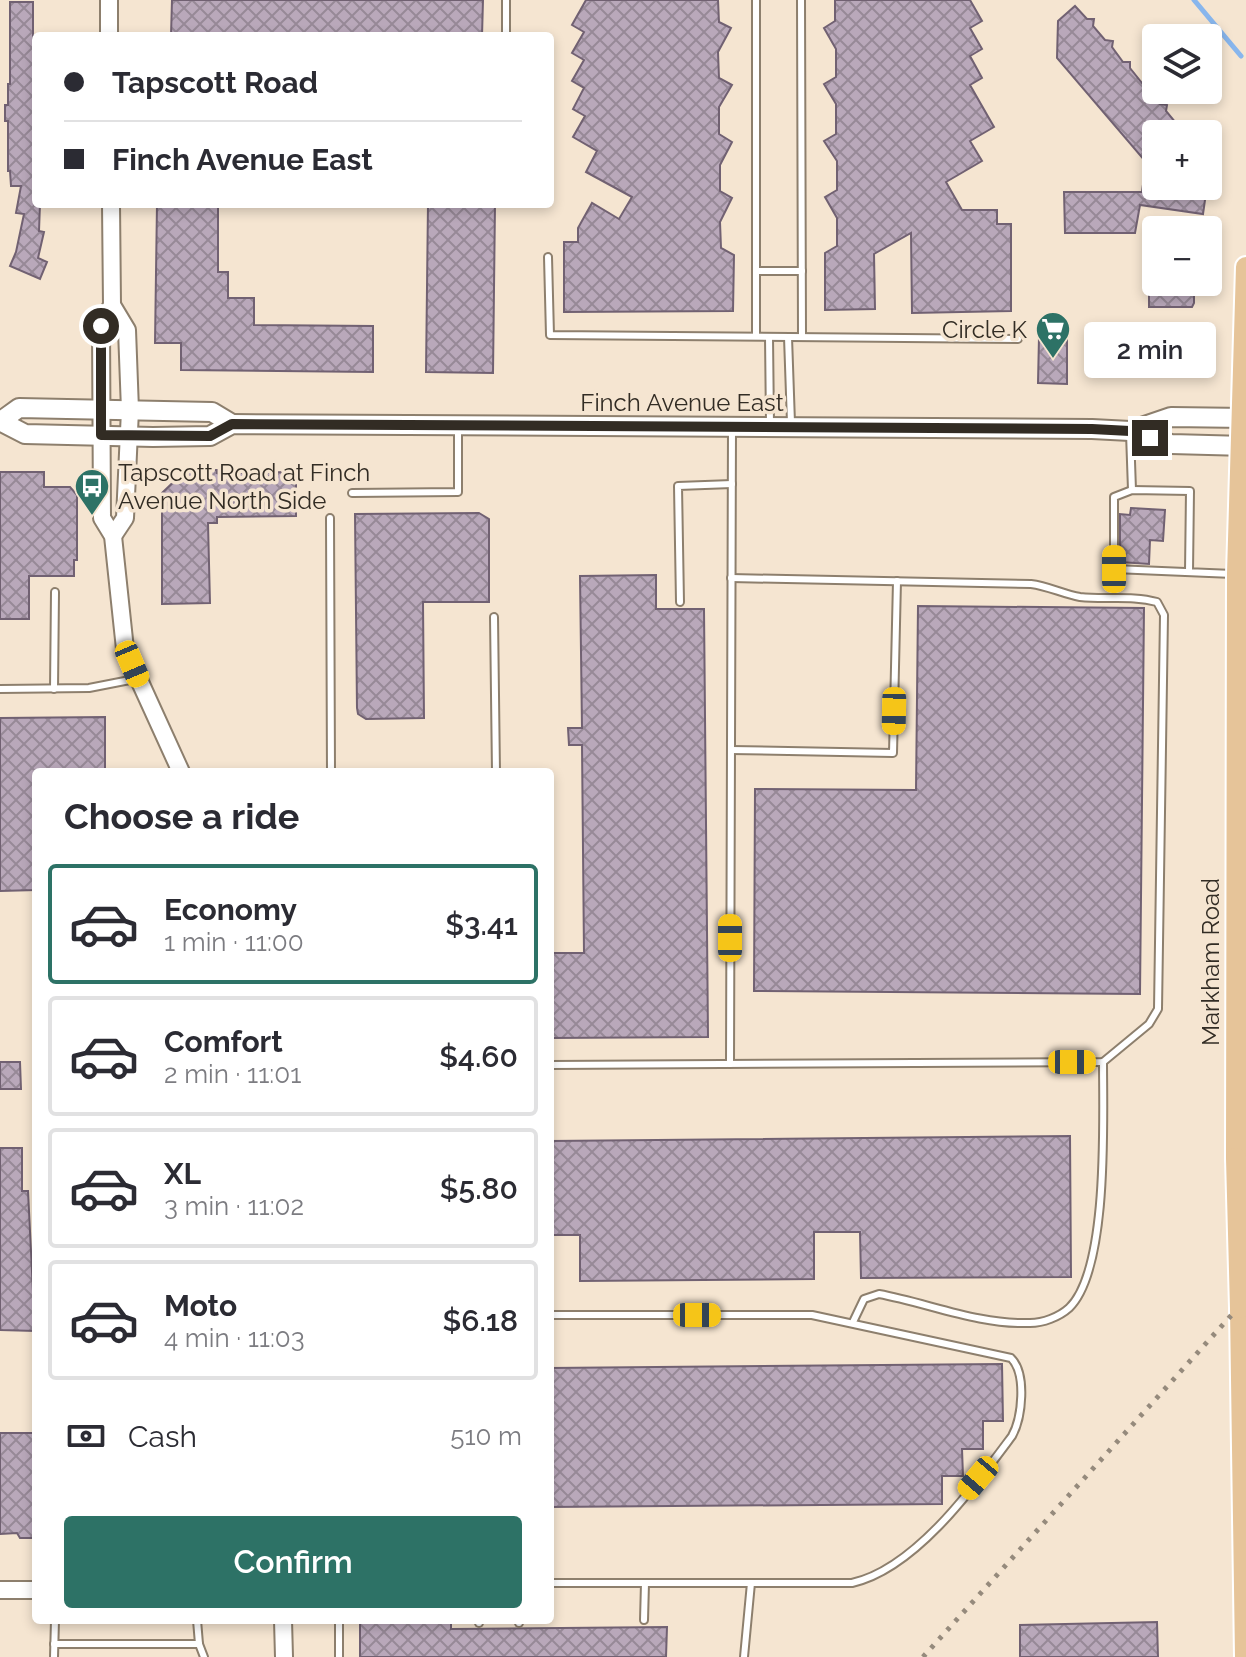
<!DOCTYPE html>
<html lang="en">
<head>
<meta charset="utf-8">
<style>
	body { margin:0; font-family:Raleway,sans-serif; background:#f7f7f7; color:#2b2b33; height:100vh; display:flex; flex-direction:column; font-size:30px; white-space:nowrap }
	* { box-sizing:border-box; margin:0 }
	p { font-size:26px; color:#7c7c81 }
	.icon { flex:none; width:44px; height:44px; fill:none; stroke:currentColor; stroke-width:2; stroke-linecap:round; stroke-linejoin:round }
	.map { position:relative; flex:1; overflow:hidden }
	.sheet { position:absolute; left:32px; top:768px; width:522px; height:856px; display:flex; flex-direction:column; background:#fff; border-radius:8px; box-shadow:0 4px 12px #0003 }
	.sheet>* { flex:none }
	.banner { position:absolute; left:32px; top:32px; width:522px; height:176px; border-radius:8px; box-shadow:0 4px 12px #0003; display:grid; align-content:center; height:176px; padding:0 32px; background:#fff }
	.controls { position:absolute; left:1142px; top:24px; display:grid; gap:16px }
	.controls a { display:grid; place-items:center; width:80px; height:80px; border-radius:8px; background:#fff; box-shadow:0 4px 12px #0003; font-size:40px }
	.end { position:absolute; width:36px; height:36px; margin:-18px; border:10px solid #322c24; background:#fff; box-shadow:0 0 0 4px #fff }
	.from { border-radius:50% }
	.bubble { position:absolute; height:56px; border-radius:8px; background:#fff; box-shadow:0 4px 12px #0003; font-size:26px; font-weight:600; line-height:56px; text-align:center }
	.car { position:absolute; width:24px; height:48px; margin:-24px -12px; border-radius:10px; box-shadow:0 0 6px 2px #0007; background:linear-gradient(#f5c518 24%,#345 0 40%,#f5c518 0 76%,#345 0 86%,#f5c518 0) }
	.banner b { display:flex; align-items:center; gap:28px; height:76px; font-size:30px }
	.banner b+b { border-top:2px solid #e1e1e2 }
	.banner i { width:20px; height:20px; background:#2b2b33 }
	ul { padding:0; list-style:none }
	li { display:flex; align-items:center; gap:24px; height:120px; margin:0 16px 12px; padding:0 16px; border:4px solid #e1e1e2; border-radius:8px }
	li div { flex:1 }
	li b { display:block; font-size:30px }
	li em { font-style:normal; font-weight:600 }
	li.current { border-color:#2d7266 }
	li>.icon { width:72px; height:72px; stroke-width:1.5 }
	h2 { padding:0 32px; font-size:36px; line-height:96px }
	.pay { display:flex; align-items:center; gap:20px; height:88px; padding:0 32px; font-size:30px }
	.pay p { margin-inline-start:auto }
	.primary-button { display:flex; gap:16px; margin-top:auto; padding:16px 32px }
	.primary-button a { flex:1; height:92px; border-radius:8px; background:#2d7266; color:#fff; font-size:32px; font-weight:600; line-height:92px; text-align:center }
	.map>svg:first-child { display:block }
	.lines { fill:none; stroke-linecap:round; stroke-linejoin:round }
	.stream { stroke:#88b6ed; stroke-width:5 }
	.building { fill:url(#building-cross-hatch); stroke:#716172; stroke-width:2 }
	.service-casing { stroke:#8d7f6d; stroke-width:10 }
	.tertiary-casing { stroke:#8d7f6d; stroke-width:20 }
	.secondary-casing { stroke:#8d7f6d; stroke-width:22 }
	.primary-casing { stroke:#fff; stroke-width:24 }
	.service { stroke:#fff; stroke-width:6 }
	.tertiary { stroke:#fff; stroke-width:16 }
	.secondary { stroke:#fff; stroke-width:18 }
	.primary { stroke:#e6c499; stroke-width:20 }
	.rail { stroke:#958a7c; stroke-width:5; stroke-dasharray:4 8; stroke-linecap:butt }
	.primary-bridge-casing { stroke:#fff; stroke-width:24; stroke-linecap:butt }
	.primary-bridge { stroke:#e6c499; stroke-width:20 }
	.route { stroke:#322c24; stroke-width:10 }
	.labels { text-anchor:middle; dominant-baseline:central; stroke-width:7; stroke-linejoin:round; paint-order:stroke }
	.poi-label { font-size:24px; fill:#322c24; stroke:#f5e5d1; text-anchor:end }
	.street-label { font-size:24px; fill:#322c24; stroke:#f5e5d1 }
</style>
</head>
<body>
<div class="map">
<svg width="1246" height="1657" viewBox="0 0 1246 1657">
	<defs>
		<pattern id="building-cross-hatch" width="8" height="8" patternUnits="userSpaceOnUse" patternTransform="scale(2)"><rect width="8" height="8" fill="#b9a8ba"/><path d="M0 0l8 8M0 8l8-8" fill="none" stroke="#978997"/></pattern>
	</defs>
	<rect width="100%" height="100%" fill="#f5e5d1"/>
	<g class="lines">
		<polyline class="stream" points="1194,0 1241,56"/>
	</g>
	<g class="building">
		<polygon points="172,0 483,0 482,36 171,36"/>
		<polygon points="586,0 718,0 719,22 731,28 718,52 719,78 732,85 719,107 719,134 732,142 720,165 720,191 732,198 720,222 721,248 734,255 733,311 564,312 564,242 578,242 578,228 592,203 619,219 632,197 586,172 597,151 573,137 585,116 573,109 584,88 572,81 584,60 572,53 584,32 572,25"/>
		<polygon points="835,0 970,0 982,21 970,28 982,49 970,56 982,78 970,85 994,127 970,141 982,161 946,182 962,210 997,210 997,224 1011,224 1011,311 912,313 911,233 874,254 875,309 825,310 825,253 837,246 837,218 825,197 837,190 837,161 824,141 836,134 836,104 824,84 836,77 836,49 824,28 835,21"/>
		<polygon points="10,2 33,2 33,84 36,84 34,181 36,181 36,204 40,204 39,231 44,232 38,258 47,262 40,279 10,266 16,252 24,214 16,213 21,186 11,186 10,171 8,171 8,121 5,121 5,105 8,105 8,84 10,84"/>
		<polygon points="1075,6 1087,19 1094,19 1093,26 1105,40 1113,41 1112,47 1123,62 1130,62 1130,68 1142,83 1148,83 1148,90 1160,104 1167,105 1166,111 1185,134 1156,134 1156,186 1207,186 1203,214 1140,205 1135,233 1065,233 1064,192 1142,192 1146,162 1057,58 1058,21"/>
		<polygon points="157,204 218,204 218,272 228,272 228,298 254,298 254,325 373,326 373,372 181,370 181,343 155,343"/>
		<polygon points="428,204 495,204 493,373 426,372"/>
		<polygon points="1149,282 1194,282 1194,303 1192,307 1149,307"/>
		<polygon points="1101,329 1132,330 1132,373 1100,372"/>
		<polygon points="1039,337 1067,337 1067,384 1038,383"/>
		<polygon points="186,470 217,470 217,473 296,472 296,516 217,517 217,523 208,523 210,603 162,604 162,493"/>
		<polygon points="0,472 44,472 44,487 70,487 77,495 77,560 74,560 74,576 29,576 29,619 0,619"/>
		<polygon points="1131,508 1165,510 1163,541 1150,540 1149,564 1120,562 1120,514 1130,515"/>
		<polygon points="479,513 489,519 489,602 423,602 424,718 366,719 358,714 357,708 355,514"/>
		<polygon points="656,575 656,609 704,609 708,1037 550,1038 550,953 584,953 582,745 569,745 568,728 582,728 580,576"/>
		<polygon points="918,606 1144,608 1140,994 754,991 755,789 916,790"/>
		<polygon points="105,717 105,772 36,772 36,890 0,891 0,718"/>
		<polygon points="0,1062 20,1062 21,1089 0,1089"/>
		<polygon points="1070,1136 1071,1277 861,1278 860,1232 814,1232 814,1279 580,1281 580,1235 550,1235 550,1141"/>
		<polygon points="0,1148 22,1148 22,1191 28,1191 35,1331 0,1330"/>
		<polygon points="1002,1364 1003,1421 983,1421 983,1449 962,1449 963,1476 942,1476 942,1504 550,1507 550,1368"/>
		<polygon points="0,1433 33,1433 34,1538 20,1538 17,1533 0,1534"/>
		<polygon points="360,1620 451,1620 451,1629 667,1627 666,1657 360,1657"/>
		<polygon points="1157,1622 1158,1657 1020,1657 1020,1625"/>
	</g>
	<g class="lines">
		<g class="service-casing">
			<g id="service">
				<polyline points="756,0 756,336"/>
				<polyline points="801,0 802,337"/>
				<polyline points="506,36 506,0"/>
				<polyline points="548,257 550,335 1018,339"/>
				<polyline points="756,271 802,271"/>
				<polyline points="769,337 770,425"/>
				<polyline points="788,337 791,423"/>
				<polyline points="1130,433 1132,490"/>
				<polyline points="352,493 458,492 458,429"/>
				<polyline points="330,518 331,772"/>
				<polyline points="1189,572 1190,491 1132,490 1114,497 1114,569 1233,574"/>
				<polyline points="680,602 678,486 732,484"/>
				<polyline points="494,617 496,772"/>
				<polyline points="0,689 89,688 135,679"/>
				<polyline points="54,689 55,592"/>
				<polyline points="731,750 893,753 897,581"/>
				<polyline points="730,1064 732,428"/>
				<path d="M550,1065L1103,1062L1149,1024L1158,1009L1164,615L1157,602C1132,595 1106,600 1080,597C1063,594 1048,586 1031,584L731,578"/>
				<path d="M550,1315H812L1011,1358C1027,1374 1022,1418 1012,1436C974,1487 915,1569 852,1583H550"/>
				<path d="M853,1322L864,1299L879,1294C928,1303 979,1325 1030,1323C1043,1323 1059,1317 1069,1308C1109,1270 1103,1117 1103,1062"/>
				<polyline points="197,1620 199,1644 204,1657"/>
				<polyline points="339,1620 339,1657"/>
				<polyline points="479,1620 479,1623"/>
				<polyline points="644,1620 645,1583"/>
				<polyline points="519,1623 519,1620"/>
				<polyline points="54,1644 199,1644"/>
				<polyline points="54,1657 55,1620"/>
				<polyline points="744,1657 751,1583"/>
			</g>
		</g>
		<g class="tertiary-casing">
			<g id="tertiary">
				<polyline points="109,36 109,0"/>
				<polyline points="111,204 112,305 101,326 102,518 113,536 125,649 181,772"/>
				<polyline points="112,305 127,330 130,410 125,518 113,536"/>
				<polyline points="0,1590 36,1590"/>
				<polyline points="283,1620 284,1657"/>
			</g>
		</g>
		<g class="secondary-casing">
			<g id="secondary">
				<polyline points="0,421 25,434 153,437 210,436 232,424 1092,429 1130,431 1171,444 1246,446"/>
				<polyline points="1,421 19,408 212,412 232,424"/>
				<polyline points="1130,431 1171,417 1246,418"/>
			</g>
		</g>
		<g class="primary-casing">
			<g id="primary">
				<polyline points="1236,1158 1237,574 1246,267"/>
				<polyline points="1240,1308 1245,1657"/>
			</g>
		</g>
		<use href="#service" class="service"/>
		<use href="#tertiary" class="tertiary"/>
		<use href="#secondary" class="secondary"/>
		<use href="#primary" class="primary"/>
		<polyline class="rail" points="923,1657 1246,1299"/>
		<g class="primary-bridge-casing">
			<polyline id="primary-bridge" points="1236,1158 1240,1308"/>
		</g>
		<use href="#primary-bridge" class="primary-bridge"/>
	</g>
	<g class="lines">
		<polyline class="route" points="101,326 101,435 210,436 232,424 1092,429 1130,431 1150,438"/>
	</g>
	<defs>
		<g id="supermarket-pin" transform="scale(1.8)"><path d="M0 17L-7.5 6A9.5 9.5 0 1 1 7.5 6Z" fill="#2d7266" stroke="#f5e5d1"/><path d="M-6-5.5h2.5l.6 2H6L4.5 2H-2.5L-4.4-4H-6ZM-1.5 3.2a1.3 1.3 0 1 0 .1 0ZM3 3.2a1.3 1.3 0 1 0 .1 0Z" fill="#fff"/></g>
		<g id="bus-pin" transform="scale(1.8)"><path d="M0 17L-7.5 6A9.5 9.5 0 1 1 7.5 6Z" fill="#2d7266" stroke="#f5e5d1"/><path d="M-5-6H5V4H4V6H2V4H-2V6H-4V4H-5ZM-3.5-4V0h7V-4ZM-3.5 1.2v1.5H-2V1.2ZM2 1.2v1.5H3.5V1.2Z" fill="#fff"/></g>
	</defs>
	<g fill-rule="evenodd">
		<use href="#supermarket-pin" x="1053" y="329"/>
		<use href="#bus-pin" x="92" y="486"/>
	</g>
	<g class="labels">
		<g class="poi-label">
			<text x="1027" y="329">Circle K</text>
			<text x="118" y="472" text-anchor="start">Tapscott Road at Finch<tspan x="118" dy="28">Avenue North Side</tspan></text>
		</g>
		<g class="street-label">
			<text x="682" y="402">Finch Avenue East</text>
			<text transform="translate(1210 962) rotate(-90)">Markham Road</text>
		</g>
	</g>
</svg>
<div class="controls">
<a><svg class="icon" aria-label="layers" viewBox="0 0 24 24"><path d="M12 4l9 5-9 5-9-5zM3 14l9 5 9-5"/></svg></a>
<a>+</a>
<a>−</a>
</div>
<i class="end from" style="left:101px;top:326px"></i>
<i class="end" style="left:1150px;top:438px"></i>
<div class="bubble" style="left:1084px;top:322px;width:132px">2 min</div>
<i class="car" style="left:1114px;top:569px;rotate:0deg"></i>
<i class="car" style="left:132px;top:664px;rotate:157deg"></i>
<i class="car" style="left:894px;top:711px;rotate:181deg"></i>
<i class="car" style="left:730px;top:938px;rotate:0deg"></i>
<i class="car" style="left:1072px;top:1062px;rotate:90deg"></i>
<i class="car" style="left:697px;top:1315px;rotate:90deg"></i>
<i class="car" style="left:978px;top:1478px;rotate:220deg"></i>
<div class="banner">
<b><i class="from"></i>Tapscott Road</b>
<b><i></i>Finch Avenue East</b>
</div>
<section class="sheet">
<h2>Choose a ride</h2>
<ul>
<li class="current"><svg class="icon" aria-label="car" viewBox="0 0 24 24"><path d="M5 17H2v-5l4-1 3-4h7l3 4 3 1v5h-3M9 17h6M6 11h13"/><circle cx="7" cy="17" r="2"/><circle cx="17" cy="17" r="2"/></svg><div><b>Economy</b><p>1 min · 11:00</p></div><em>$3.41</em></li>
<li><svg class="icon" aria-label="car" viewBox="0 0 24 24"><path d="M5 17H2v-5l4-1 3-4h7l3 4 3 1v5h-3M9 17h6M6 11h13"/><circle cx="7" cy="17" r="2"/><circle cx="17" cy="17" r="2"/></svg><div><b>Comfort</b><p>2 min · 11:01</p></div><em>$4.60</em></li>
<li><svg class="icon" aria-label="car" viewBox="0 0 24 24"><path d="M5 17H2v-5l4-1 3-4h7l3 4 3 1v5h-3M9 17h6M6 11h13"/><circle cx="7" cy="17" r="2"/><circle cx="17" cy="17" r="2"/></svg><div><b>XL</b><p>3 min · 11:02</p></div><em>$5.80</em></li>
<li><svg class="icon" aria-label="car" viewBox="0 0 24 24"><path d="M5 17H2v-5l4-1 3-4h7l3 4 3 1v5h-3M9 17h6M6 11h13"/><circle cx="7" cy="17" r="2"/><circle cx="17" cy="17" r="2"/></svg><div><b>Moto</b><p>4 min · 11:03</p></div><em>$6.18</em></li>
</ul>
<div class="pay"><svg class="icon" aria-label="cash" viewBox="0 0 24 24"><path d="M3 7h18v10H3z"/><circle cx="12" cy="12" r="2"/></svg>Cash<p>510 m</p></div>
<div class="primary-button"><a>Confirm</a></div>
</section>
</div>
</body>
</html>
